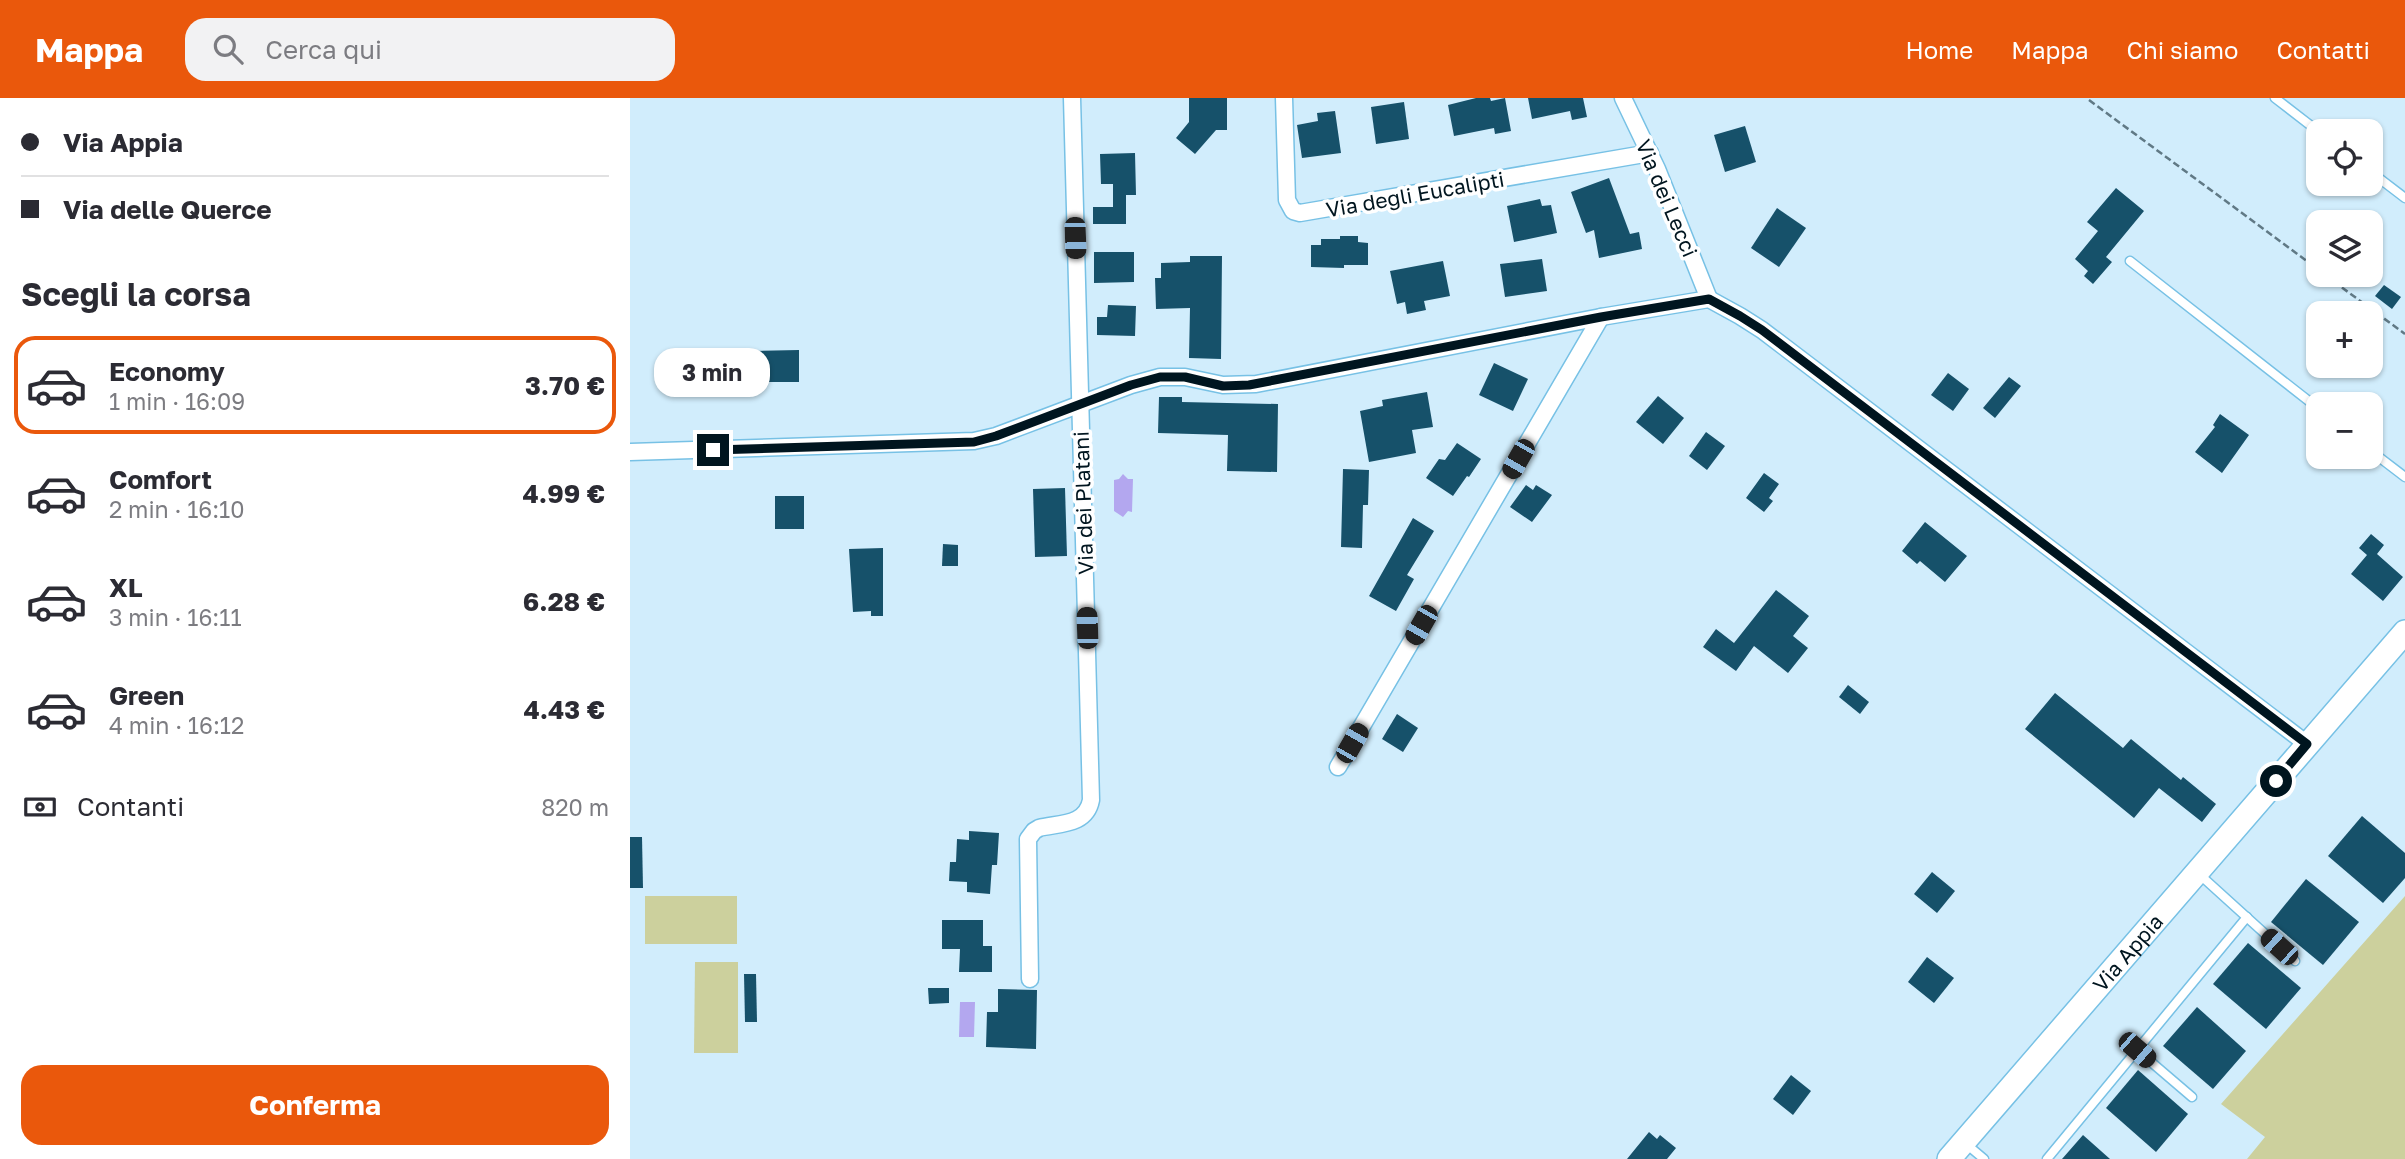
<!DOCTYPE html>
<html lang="it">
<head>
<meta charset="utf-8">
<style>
	body { margin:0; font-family:"Golos Text",sans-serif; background:#f2f2f3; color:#2b2b33; height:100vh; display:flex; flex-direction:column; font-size:26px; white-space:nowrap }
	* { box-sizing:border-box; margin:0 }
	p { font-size:23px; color:#7c7c81 }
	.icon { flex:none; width:38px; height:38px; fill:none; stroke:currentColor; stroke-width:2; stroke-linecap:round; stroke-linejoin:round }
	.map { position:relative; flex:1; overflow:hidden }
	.side { display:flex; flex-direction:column; background:#fff; width:630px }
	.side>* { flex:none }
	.hud { display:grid; align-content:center; height:154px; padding:0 21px; background:#fff }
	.tools { position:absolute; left:1676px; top:21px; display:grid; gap:14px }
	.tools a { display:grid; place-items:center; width:77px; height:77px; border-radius:14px; background:#fff; box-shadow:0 2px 5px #0004; font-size:35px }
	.end { position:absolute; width:32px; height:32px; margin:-16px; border:9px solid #00151f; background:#fff; box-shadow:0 0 0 4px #fff }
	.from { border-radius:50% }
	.bubble { position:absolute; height:49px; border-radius:21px; background:#fff; box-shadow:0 2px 5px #0004; font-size:23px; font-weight:700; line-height:49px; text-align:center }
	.car { position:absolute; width:21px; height:42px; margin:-21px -10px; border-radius:9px; box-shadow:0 0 5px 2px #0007; background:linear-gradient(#222 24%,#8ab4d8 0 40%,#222 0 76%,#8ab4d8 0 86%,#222 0) }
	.hud b { display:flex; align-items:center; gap:24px; height:66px; font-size:26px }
	.hud b+b { border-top:2px solid #e1e1e2 }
	.hud i { width:18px; height:18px; background:#2b2b33 }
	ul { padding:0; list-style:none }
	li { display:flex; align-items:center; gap:21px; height:98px; margin:0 14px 10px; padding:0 7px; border:4px solid transparent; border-radius:21px }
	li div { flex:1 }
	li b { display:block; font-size:26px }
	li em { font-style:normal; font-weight:700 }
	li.current { border-color:#ea580c }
	li>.icon { width:63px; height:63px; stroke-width:1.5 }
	h2 { padding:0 21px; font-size:32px; line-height:84px }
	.pay { display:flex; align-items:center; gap:18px; height:77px; padding:0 21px; font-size:26px }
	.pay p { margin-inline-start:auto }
	.primary-button { display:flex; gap:14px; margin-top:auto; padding:14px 21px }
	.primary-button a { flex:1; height:80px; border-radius:21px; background:#ea580c; color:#fff; font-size:28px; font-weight:700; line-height:80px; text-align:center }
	header { display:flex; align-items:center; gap:42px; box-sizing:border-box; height:98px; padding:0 35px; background:#ea580c; color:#fff }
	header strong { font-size:33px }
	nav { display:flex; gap:38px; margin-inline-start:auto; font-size:24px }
	.search { width:490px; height:63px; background:#f2f2f3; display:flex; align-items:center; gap:18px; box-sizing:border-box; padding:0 24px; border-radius:21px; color:#7c7c81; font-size:26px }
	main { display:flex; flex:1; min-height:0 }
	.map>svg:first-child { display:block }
	.green { fill:#ccd09d }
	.water { fill:#b3a7ef }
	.building { fill:#16516a }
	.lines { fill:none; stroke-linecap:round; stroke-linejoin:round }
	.lane-casing { stroke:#77c1e5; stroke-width:11 }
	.street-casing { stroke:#77c1e5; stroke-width:19 }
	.secondary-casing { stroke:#77c1e5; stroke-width:26 }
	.path { stroke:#607985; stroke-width:2.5; stroke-dasharray:7 3.5; stroke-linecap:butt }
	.lane { stroke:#fff; stroke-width:8 }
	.street { stroke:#fff; stroke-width:16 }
	.secondary { stroke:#fff; stroke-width:23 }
	.route { stroke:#00151f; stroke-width:9 }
	.labels { text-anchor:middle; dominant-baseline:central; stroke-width:7; stroke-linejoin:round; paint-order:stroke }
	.street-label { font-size:21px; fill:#00151f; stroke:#fff }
</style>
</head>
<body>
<header>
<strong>Mappa</strong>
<div class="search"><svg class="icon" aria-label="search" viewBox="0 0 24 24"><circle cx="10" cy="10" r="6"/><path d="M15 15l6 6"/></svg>Cerca qui</div>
<nav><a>Home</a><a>Mappa</a><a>Chi siamo</a><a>Contatti</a></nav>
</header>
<main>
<section class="side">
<div class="hud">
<b><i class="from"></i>Via Appia</b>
<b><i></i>Via delle Querce</b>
</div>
<h2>Scegli la corsa</h2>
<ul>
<li class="current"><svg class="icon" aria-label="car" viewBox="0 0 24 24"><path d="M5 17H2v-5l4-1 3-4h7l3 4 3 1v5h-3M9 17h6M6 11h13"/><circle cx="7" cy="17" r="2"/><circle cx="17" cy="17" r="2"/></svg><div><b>Economy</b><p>1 min · 16:09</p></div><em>3.70 €</em></li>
<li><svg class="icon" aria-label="car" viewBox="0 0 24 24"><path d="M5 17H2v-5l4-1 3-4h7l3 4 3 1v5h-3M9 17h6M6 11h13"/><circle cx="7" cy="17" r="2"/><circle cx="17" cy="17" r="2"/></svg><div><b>Comfort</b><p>2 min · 16:10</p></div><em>4.99 €</em></li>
<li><svg class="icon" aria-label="car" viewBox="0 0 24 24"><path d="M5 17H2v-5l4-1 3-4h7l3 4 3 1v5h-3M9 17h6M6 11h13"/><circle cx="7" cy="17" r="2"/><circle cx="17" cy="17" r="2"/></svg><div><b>XL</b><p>3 min · 16:11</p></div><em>6.28 €</em></li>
<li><svg class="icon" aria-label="car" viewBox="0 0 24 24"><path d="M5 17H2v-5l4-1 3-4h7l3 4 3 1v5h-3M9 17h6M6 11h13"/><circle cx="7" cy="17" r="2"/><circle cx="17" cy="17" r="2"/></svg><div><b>Green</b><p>4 min · 16:12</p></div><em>4.43 €</em></li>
</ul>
<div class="pay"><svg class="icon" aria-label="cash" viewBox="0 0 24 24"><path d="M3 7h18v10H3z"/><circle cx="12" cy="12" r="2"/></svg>Contanti<p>820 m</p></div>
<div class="primary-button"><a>Conferma</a></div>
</section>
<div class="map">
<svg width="1775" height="1061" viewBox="0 0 1775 1061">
	<rect width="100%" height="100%" fill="#d1edfc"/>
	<g class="green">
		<rect x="15" y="798" width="92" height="48"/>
		<polygon points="1775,798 1775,1061 1617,1061 1635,1039 1591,1006"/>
		<polygon points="65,864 108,864 108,955 64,955"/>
	</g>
	<g class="water">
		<polygon points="493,376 498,381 503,381 502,414 498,413 493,419 484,413 484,382 489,381"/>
		<polygon points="330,904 345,904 344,939 329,939"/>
	</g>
	<g class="building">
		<polygon points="559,0 597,0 597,32 586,32 565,56 546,40 559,24"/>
		<polygon points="846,0 860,0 861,3 875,0 881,33 865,36 864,30 824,38 818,7"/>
		<polygon points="898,0 953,0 957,19 942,22 940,13 902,21"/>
		<polygon points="774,4 779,41 746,46 741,9"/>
		<polygon points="705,13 711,55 672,60 667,27 688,23 687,15"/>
		<polygon points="1115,28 1126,64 1095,74 1084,37"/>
		<polygon points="505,55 506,97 496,97 496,126 463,126 463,109 483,109 483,86 471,86 470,56"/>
		<polygon points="979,80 1000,136 1009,134 1012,151 969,160 964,132 956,135 941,94"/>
		<polygon points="1486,90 1514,113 1476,159 1482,164 1463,186 1454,178 1458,173 1445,161 1468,133 1457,124"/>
		<polygon points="910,101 912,108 921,107 927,135 884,144 877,108"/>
		<polygon points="1147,110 1176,130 1149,169 1121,150"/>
		<polygon points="710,138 728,138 728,144 738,145 738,167 714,167 714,170 681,169 681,147 691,147 691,141 710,141"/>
		<polygon points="464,154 504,154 504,184 464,185"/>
		<polygon points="560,158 592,158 591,261 559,260 560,210 526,211 525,180 531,180 531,165 560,164"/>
		<polygon points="912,161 917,193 875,199 870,166"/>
		<polygon points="813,163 820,198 794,203 796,212 777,216 775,204 767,206 760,173"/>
		<polygon points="1754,187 1771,199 1762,211 1745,198"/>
		<polygon points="478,207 506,208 505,238 467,237 467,219 477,219"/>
		<polygon points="169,252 169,284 127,284 126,253"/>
		<polygon points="864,265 898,281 883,313 849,297"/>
		<polygon points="1318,275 1339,291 1323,313 1301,297"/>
		<polygon points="1379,279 1391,288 1365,320 1353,310"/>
		<polygon points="797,294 803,329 782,332 786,355 739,364 730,313 753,308 752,302"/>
		<polygon points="1028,298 1054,320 1033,346 1006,324"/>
		<polygon points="529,299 552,299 552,304 648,306 647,374 597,373 598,337 528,335"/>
		<polygon points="1590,316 1619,337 1592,375 1565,354 1585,329 1583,327"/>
		<polygon points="1076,334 1095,348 1077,372 1059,358"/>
		<polygon points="827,345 851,361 839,379 837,378 823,398 796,380 809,361 815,362"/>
		<polygon points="713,371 739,372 738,407 733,407 732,450 711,449"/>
		<polygon points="1134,375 1149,386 1139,400 1143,403 1134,414 1116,400"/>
		<polygon points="896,387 903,392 906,387 922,397 902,424 880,409"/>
		<polygon points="435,390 437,458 405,459 403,391"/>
		<rect x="145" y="398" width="29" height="33"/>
		<polygon points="783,420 804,433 777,477 784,481 766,513 739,498"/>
		<polygon points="1295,424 1337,458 1315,484 1290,463 1287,466 1272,453"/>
		<polygon points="1741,436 1754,447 1747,456 1773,479 1753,503 1721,476 1737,457 1729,450"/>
		<polygon points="313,446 328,447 328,468 312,468"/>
		<polygon points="253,450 253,518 241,518 241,513 223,514 219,451"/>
		<polygon points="1146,492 1179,518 1163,538 1178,550 1158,575 1124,548 1106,573 1073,549 1086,531 1104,545"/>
		<polygon points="1218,587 1239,604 1230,616 1209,599"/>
		<polygon points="1425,595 1493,650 1501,641 1551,682 1553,679 1586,706 1572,724 1529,690 1504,720 1395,631"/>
		<polygon points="767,616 788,630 773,654 752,641"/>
		<polygon points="1732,718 1775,755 1775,780 1753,805 1698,758"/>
		<polygon points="339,733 369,735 367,767 362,767 360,796 337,794 337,784 319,783 320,764 326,764 327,741 339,742"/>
		<polygon points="0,739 12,739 13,790 0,790"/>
		<polygon points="1302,774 1325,793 1307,815 1284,796"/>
		<polygon points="1676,781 1729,824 1693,867 1641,824"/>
		<polygon points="312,822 353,822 353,848 362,848 362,874 329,874 330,851 312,851"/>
		<polygon points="1618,845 1671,890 1636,931 1583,886"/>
		<polygon points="1297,859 1324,880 1304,905 1278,884"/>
		<polygon points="114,876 126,876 127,924 115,924"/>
		<polygon points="298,890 319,890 319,905 299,906"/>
		<polygon points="368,891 407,892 406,951 356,949 357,914 368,914"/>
		<polygon points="1567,909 1616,953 1583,991 1533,948"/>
		<polygon points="1508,972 1558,1016 1526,1054 1476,1010"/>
		<polygon points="1161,977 1181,993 1163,1017 1143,1001"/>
		<polygon points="1019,1034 1027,1041 1030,1037 1046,1050 1037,1061 997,1061"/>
		<polygon points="1453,1037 1480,1061 1432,1061"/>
	</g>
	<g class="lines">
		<g class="lane-casing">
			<g id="lane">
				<polyline points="1645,0 1689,34"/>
				<polyline points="1741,74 1775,100"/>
				<polyline points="1500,163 1689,311"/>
				<polyline points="1741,353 1775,379"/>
				<polyline points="1569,776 1665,863"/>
				<polyline points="1507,952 1562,999"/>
				<polyline points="1335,1045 1354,1061"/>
				<polyline points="1417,1061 1617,819"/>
			</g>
		</g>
		<g class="street-casing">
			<g id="street">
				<polyline points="654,0 657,102 663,113 670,115 1020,55"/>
				<polyline points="993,0 1027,71 1079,201"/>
				<polyline points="0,354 344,343 366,338 501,287 530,279 555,279 593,287 626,286 971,219 1079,201 1110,218 1132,232 1677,646"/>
				<polyline points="708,669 971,219"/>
				<path d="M400,881L398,741L404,733L409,730C429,725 456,728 461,702L442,0"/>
			</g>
		</g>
		<g class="secondary-casing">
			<g id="secondary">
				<path id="s1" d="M1319,1061L1775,534"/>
			</g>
		</g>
		<g class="path">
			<polyline points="1459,2 1689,172"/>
			<polyline points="1695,177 1775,236"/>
		</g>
		<use href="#lane" class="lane"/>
		<use href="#street" class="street"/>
		<use href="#secondary" class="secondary"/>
	</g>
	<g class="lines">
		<polyline class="route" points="83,352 344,344 366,338 501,287 530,279 555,279 593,288 619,287 971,219 1079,201 1110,218 1132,232 1677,646 1646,683"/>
	</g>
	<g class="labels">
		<g class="street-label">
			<text transform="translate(785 96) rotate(-10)">Via degli Eucalipti</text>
			<text transform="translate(1037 100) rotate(67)">Via dei Lecci</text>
			<text transform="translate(453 405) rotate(-92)">Via dei Platani</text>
			<text stroke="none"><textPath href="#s1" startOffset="273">Via Appia</textPath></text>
		</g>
	</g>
</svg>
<div class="tools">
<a><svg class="icon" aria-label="locate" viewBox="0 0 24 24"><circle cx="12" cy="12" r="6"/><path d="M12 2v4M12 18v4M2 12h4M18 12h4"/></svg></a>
<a><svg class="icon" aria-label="layers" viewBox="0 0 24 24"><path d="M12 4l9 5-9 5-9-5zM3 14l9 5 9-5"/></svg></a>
<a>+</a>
<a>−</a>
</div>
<i class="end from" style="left:1646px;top:683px"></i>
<i class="end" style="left:83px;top:352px"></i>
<div class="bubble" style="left:24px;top:250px;width:116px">3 min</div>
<i class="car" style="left:445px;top:140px;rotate:178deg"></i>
<i class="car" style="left:888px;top:361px;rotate:210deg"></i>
<i class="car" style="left:791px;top:527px;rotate:210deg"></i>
<i class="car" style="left:457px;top:530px;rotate:358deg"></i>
<i class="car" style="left:722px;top:645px;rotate:30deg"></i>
<i class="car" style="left:1649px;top:849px;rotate:312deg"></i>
<i class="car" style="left:1507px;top:952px;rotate:131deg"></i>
</div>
</main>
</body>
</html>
